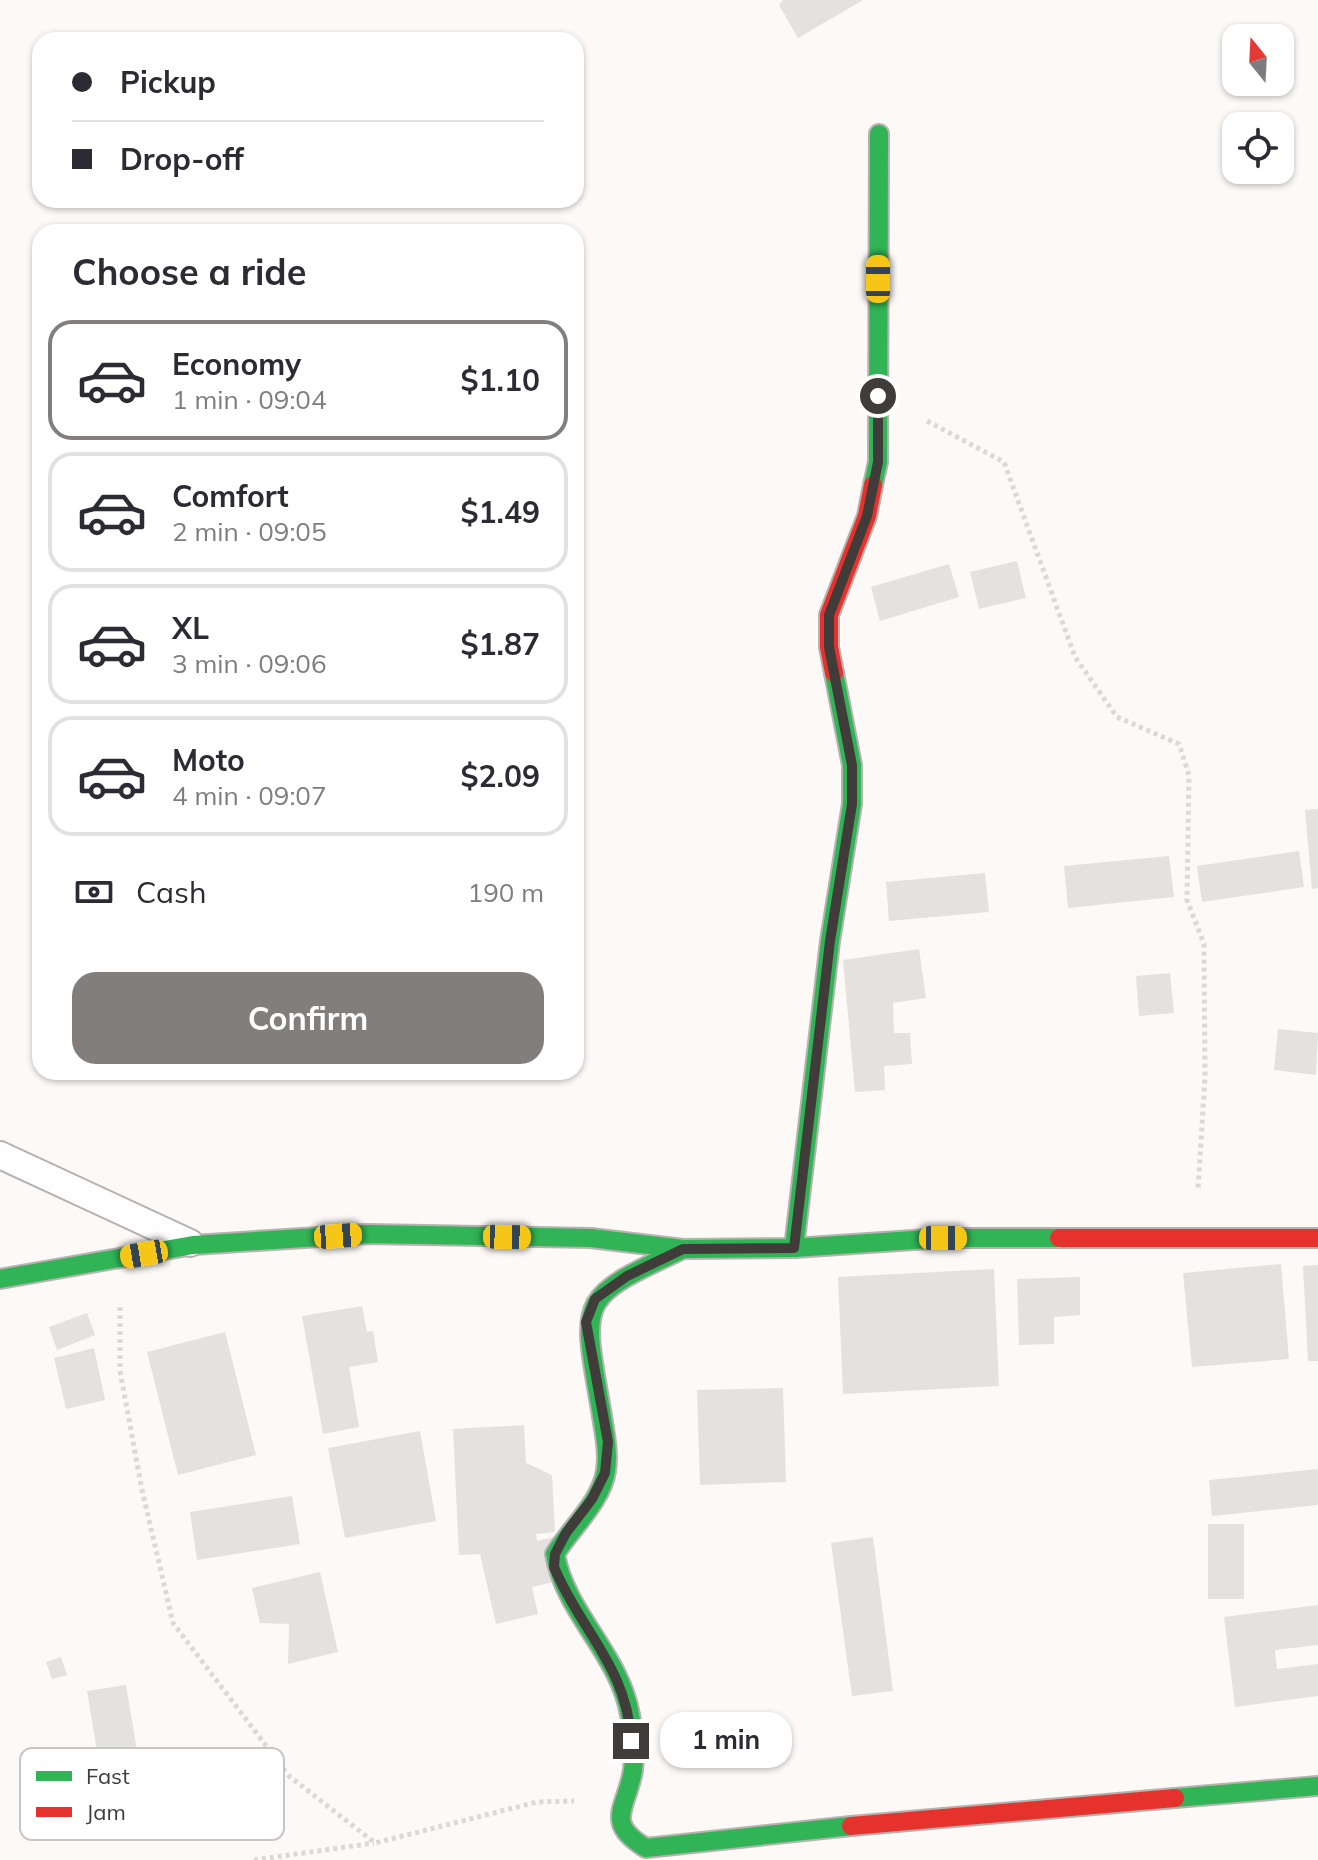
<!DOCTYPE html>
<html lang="en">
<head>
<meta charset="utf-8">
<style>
	body { margin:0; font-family:Mulish,sans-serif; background:#f7f7f7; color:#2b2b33; height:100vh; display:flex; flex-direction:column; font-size:30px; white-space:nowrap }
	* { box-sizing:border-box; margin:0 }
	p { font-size:26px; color:#7c7c81 }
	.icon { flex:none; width:44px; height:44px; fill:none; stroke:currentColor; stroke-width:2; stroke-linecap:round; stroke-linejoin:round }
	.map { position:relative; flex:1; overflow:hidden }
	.drawer { position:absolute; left:32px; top:224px; width:552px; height:856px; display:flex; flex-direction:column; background:#fff; border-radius:24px; box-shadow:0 2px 6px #0004 }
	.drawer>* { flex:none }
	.top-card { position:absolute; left:32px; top:32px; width:552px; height:176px; border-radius:24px; box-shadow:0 2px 6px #0004; display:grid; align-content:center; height:176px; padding:0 40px; background:#fff }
	.needle { width:52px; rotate:342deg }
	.fabs { position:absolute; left:1222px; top:24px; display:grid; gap:16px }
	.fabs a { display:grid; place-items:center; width:72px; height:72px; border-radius:16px; background:#fff; box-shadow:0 2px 6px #0004; font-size:40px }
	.end { position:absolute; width:36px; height:36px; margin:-18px; border:10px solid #403c3a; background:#fff; box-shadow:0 0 0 4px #fff }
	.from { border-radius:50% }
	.bubble { position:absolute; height:56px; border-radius:24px; background:#fff; box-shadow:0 2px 6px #0004; font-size:26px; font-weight:700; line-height:56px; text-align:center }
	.car { position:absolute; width:24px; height:48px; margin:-24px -12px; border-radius:10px; box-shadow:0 0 6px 2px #0007; background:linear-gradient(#f5c518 24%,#345 0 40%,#f5c518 0 76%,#345 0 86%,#f5c518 0) }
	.top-card b { display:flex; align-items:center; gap:28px; height:76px; font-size:30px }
	.top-card b+b { border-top:2px solid #e1e1e2 }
	.top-card i { width:20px; height:20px; background:#2b2b33 }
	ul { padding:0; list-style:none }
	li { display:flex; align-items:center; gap:24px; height:120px; margin:0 16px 12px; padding:0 24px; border:4px solid #e1e1e2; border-radius:24px }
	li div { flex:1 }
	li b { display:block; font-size:30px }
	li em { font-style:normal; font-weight:700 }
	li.current { border-color:#827e7c }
	li>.icon { width:72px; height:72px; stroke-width:1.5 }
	h2 { padding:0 40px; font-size:36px; line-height:96px }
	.pay { display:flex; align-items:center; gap:20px; height:88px; padding:0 40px; font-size:30px }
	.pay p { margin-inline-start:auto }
	.primary-button { display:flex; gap:16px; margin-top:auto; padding:16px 40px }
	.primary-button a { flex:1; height:92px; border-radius:24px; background:#827e7c; color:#fff; font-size:32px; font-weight:700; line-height:92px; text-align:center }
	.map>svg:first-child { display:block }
	.building { fill:#e4e2df }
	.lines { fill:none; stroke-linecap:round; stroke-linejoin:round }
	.lane-casing { stroke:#b5b2b0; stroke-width:30 }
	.fast-casing { stroke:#b5b2b0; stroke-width:22 }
	.jam-casing { stroke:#b5b2b0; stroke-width:22 }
	.path { stroke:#dbd9d8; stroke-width:5; stroke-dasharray:4 4; stroke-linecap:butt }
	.lane { stroke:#fffefe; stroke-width:26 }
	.fast { stroke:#30b455; stroke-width:18 }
	.jam { stroke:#e5322d; stroke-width:18 }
	.route { stroke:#403c3a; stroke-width:10 }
	.key { fill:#fff; stroke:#c6c4c4; stroke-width:2 }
	.key-label { font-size:22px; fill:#403c3a }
</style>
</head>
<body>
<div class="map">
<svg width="1318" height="1860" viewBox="0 0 1318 1860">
	<rect width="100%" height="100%" fill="#fcf9f6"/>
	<g class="building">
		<polygon points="783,0 863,0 798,38 779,5"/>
		<polygon points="1017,561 1026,598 979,609 970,572"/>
		<polygon points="949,564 959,597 880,621 871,587"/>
		<polygon points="1318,809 1318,888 1312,889 1305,810"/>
		<polygon points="1299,851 1304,887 1202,902 1197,866"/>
		<polygon points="1169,856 1174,897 1068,908 1064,866"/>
		<polygon points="985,873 989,912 889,921 886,882"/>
		<polygon points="919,949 926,998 893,1003 894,1033 910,1033 912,1064 884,1066 885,1090 855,1092 843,960"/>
		<polygon points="1170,973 1174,1013 1139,1016 1136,976"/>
		<polygon points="1278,1029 1318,1033 1316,1075 1274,1070"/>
		<polygon points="1281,1264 1289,1359 1192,1367 1183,1273"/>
		<polygon points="1318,1265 1318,1361 1308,1361 1303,1266"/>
		<polygon points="994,1269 999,1386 843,1394 838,1277"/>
		<polygon points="1080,1277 1080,1315 1054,1317 1054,1344 1019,1345 1017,1279"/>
		<polygon points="362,1306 367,1332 373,1331 378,1362 349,1367 359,1427 323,1434 302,1316"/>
		<polygon points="87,1313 95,1335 57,1350 49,1327"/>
		<polygon points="225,1332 256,1455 178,1475 147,1352"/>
		<polygon points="94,1348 105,1400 66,1409 54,1358"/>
		<polygon points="783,1388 786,1482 700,1485 697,1390"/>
		<polygon points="524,1425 526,1463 552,1475 555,1532 536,1534 537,1541 561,1535 571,1578 532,1587 538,1614 496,1624 480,1554 459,1555 453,1429"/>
		<polygon points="420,1431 436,1521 345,1538 328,1448"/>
		<polygon points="1318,1469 1318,1505 1212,1516 1209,1480"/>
		<polygon points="292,1496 300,1544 197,1560 190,1512"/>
		<rect x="1208" y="1524" width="36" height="75"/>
		<polygon points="873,1537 893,1691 852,1696 831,1543"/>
		<polygon points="320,1572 338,1652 288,1664 289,1624 260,1623 252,1588"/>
		<polygon points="1318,1605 1318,1645 1275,1650 1277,1669 1318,1664 1318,1696 1235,1707 1224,1617"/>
		<polygon points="61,1657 67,1675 52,1679 46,1662"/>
		<polygon points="126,1685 141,1774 102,1781 87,1691"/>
	</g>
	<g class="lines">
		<g class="lane-casing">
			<polyline id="lane" points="0,1155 190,1243"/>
		</g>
		<g class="fast-casing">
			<g id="fast">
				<polyline points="873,485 878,462 879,134"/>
				<polyline points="794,1248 830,941 852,804 852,765 834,673"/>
				<path d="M683,1249C578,1298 581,1297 601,1410C604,1430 609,1451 606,1471C601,1502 571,1528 555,1554C565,1613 620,1655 630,1715C633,1730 635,1754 633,1770C627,1808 603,1822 646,1848L851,1826"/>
				<polyline points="0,1279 193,1245 366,1234 591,1238 683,1249 794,1248 943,1238 1059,1238"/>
				<polyline points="1175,1798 1318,1786"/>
			</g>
		</g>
		<g class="jam-casing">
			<g id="jam">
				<polyline points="834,673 829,647 829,615 867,516 873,485"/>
				<polyline points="1059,1238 1318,1238"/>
				<polyline points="851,1826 1175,1798"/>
			</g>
		</g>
		<g class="path">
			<polyline points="927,421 1004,462 1075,657 1117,717 1179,744 1189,775 1187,900 1204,944 1205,1077 1198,1189"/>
			<polyline points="120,1307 120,1371 142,1490 173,1623 289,1776 375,1843 537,1802 574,1801"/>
			<polyline points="254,1860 374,1843"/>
		</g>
		<use href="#lane" class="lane"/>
		<use href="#fast" class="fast"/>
		<use href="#jam" class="jam"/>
	</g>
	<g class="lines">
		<path class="route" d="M631,1741C628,1668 580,1630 554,1567L555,1554L566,1533L592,1499L605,1473L608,1442L586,1322L595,1299L627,1276L683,1249L794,1248L830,941L852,804V765L829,647V615L867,516L878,462V396"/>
	</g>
	<rect x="20" y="1748" width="264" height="92" rx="12" class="key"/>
	<rect x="36" y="1771" width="36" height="10" fill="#30b455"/>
	<rect x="36" y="1807" width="36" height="10" fill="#e5322d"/>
	<g class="key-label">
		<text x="86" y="1784">Fast</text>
		<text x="86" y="1820">Jam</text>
	</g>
</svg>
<div class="fabs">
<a><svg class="needle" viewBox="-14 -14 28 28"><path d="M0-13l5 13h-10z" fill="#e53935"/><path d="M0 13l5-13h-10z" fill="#7c7c81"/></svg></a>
<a><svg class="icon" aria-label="locate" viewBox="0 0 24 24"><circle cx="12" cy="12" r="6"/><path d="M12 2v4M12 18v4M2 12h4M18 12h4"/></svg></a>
</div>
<i class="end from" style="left:878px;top:396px"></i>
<i class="end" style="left:631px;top:1741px"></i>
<div class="bubble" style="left:660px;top:1712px;width:132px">1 min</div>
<i class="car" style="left:878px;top:279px;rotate:0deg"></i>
<i class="car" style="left:338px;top:1236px;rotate:86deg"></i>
<i class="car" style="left:507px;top:1237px;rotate:91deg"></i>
<i class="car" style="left:943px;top:1238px;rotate:90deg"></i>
<i class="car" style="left:144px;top:1254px;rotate:260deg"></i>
<div class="top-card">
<b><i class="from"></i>Pickup</b>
<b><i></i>Drop-off</b>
</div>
<section class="drawer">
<h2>Choose a ride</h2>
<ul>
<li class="current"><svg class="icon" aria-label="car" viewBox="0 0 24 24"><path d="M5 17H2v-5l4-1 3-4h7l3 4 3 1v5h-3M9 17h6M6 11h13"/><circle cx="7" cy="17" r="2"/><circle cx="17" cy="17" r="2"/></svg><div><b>Economy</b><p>1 min · 09:04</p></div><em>$1.10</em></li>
<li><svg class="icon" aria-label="car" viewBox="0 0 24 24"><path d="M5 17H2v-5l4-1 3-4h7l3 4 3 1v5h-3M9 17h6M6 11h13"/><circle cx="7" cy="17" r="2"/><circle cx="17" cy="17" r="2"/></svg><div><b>Comfort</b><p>2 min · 09:05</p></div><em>$1.49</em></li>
<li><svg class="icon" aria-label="car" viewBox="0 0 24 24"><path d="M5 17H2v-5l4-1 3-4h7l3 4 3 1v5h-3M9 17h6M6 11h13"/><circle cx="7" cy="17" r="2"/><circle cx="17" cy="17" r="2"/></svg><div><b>XL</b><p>3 min · 09:06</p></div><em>$1.87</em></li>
<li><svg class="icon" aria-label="car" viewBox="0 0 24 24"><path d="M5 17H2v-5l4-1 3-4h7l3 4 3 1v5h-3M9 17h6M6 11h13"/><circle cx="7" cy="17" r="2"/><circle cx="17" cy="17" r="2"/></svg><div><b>Moto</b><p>4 min · 09:07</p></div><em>$2.09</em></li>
</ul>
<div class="pay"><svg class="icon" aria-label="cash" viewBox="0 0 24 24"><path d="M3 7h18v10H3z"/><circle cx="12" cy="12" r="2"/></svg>Cash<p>190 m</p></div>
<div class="primary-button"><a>Confirm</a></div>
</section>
</div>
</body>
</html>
